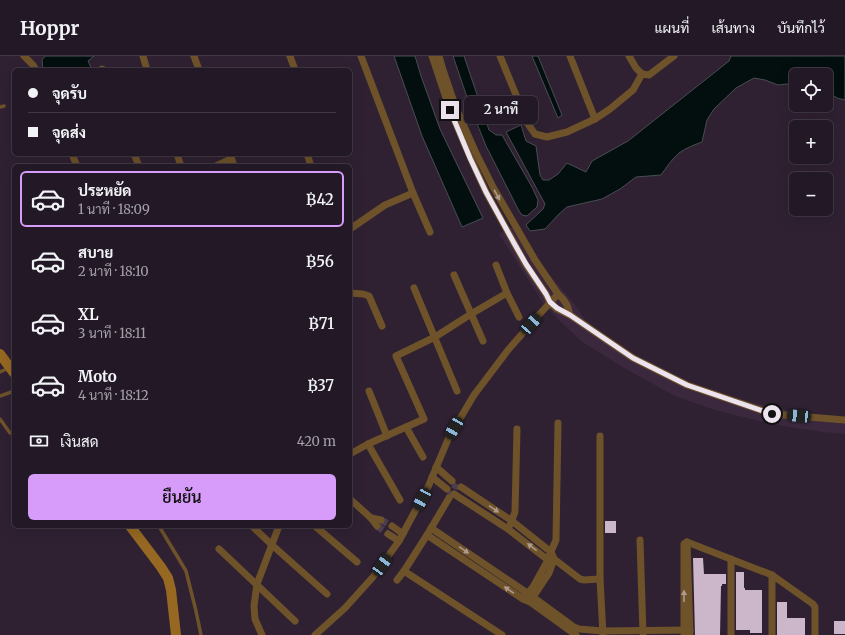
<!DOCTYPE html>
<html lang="th">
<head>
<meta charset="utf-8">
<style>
	body { margin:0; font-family:Merriweather,Sarabun,serif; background:#2f2632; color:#f1f3f6; height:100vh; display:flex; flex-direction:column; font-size:15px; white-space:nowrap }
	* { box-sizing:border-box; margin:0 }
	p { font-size:13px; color:#a3a0a7 }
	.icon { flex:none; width:22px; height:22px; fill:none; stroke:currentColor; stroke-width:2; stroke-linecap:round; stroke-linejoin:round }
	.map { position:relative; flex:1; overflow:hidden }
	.details { position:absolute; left:12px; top:108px; width:340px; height:364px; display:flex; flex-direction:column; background:#231926; border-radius:6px; box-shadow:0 4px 16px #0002,0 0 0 1px #403843 }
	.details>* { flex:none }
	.hud { position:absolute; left:12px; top:12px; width:340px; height:88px; border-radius:6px; box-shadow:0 4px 16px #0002,0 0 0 1px #403843; display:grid; align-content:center; height:88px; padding:0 16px; background:#231926 }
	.controls { position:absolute; left:789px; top:12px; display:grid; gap:8px }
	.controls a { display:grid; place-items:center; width:44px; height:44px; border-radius:6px; background:#231926; box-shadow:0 4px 16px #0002,0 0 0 1px #403843; font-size:20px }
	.end { position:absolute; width:18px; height:18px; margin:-9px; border:5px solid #ede3ef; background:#111; box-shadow:0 0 0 2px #111 }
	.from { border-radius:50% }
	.bubble { position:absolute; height:28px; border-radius:6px; background:#231926; box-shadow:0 4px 16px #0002,0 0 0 1px #403843; font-size:13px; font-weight:600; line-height:28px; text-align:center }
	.car { position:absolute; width:12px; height:24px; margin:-12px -6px; border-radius:5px; box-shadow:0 0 3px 1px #0007; background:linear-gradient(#222 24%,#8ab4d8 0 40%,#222 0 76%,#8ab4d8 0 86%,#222 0) }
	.hud b { display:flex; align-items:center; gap:14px; height:38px; font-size:15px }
	.hud b+b { border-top:1px solid #403843 }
	.hud i { width:10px; height:10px; background:#f1f3f6 }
	ul { padding:7px 0 0; list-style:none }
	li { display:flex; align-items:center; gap:12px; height:56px; margin:0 8px 6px; padding:0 8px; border:2px solid transparent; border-radius:6px }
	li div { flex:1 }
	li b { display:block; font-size:15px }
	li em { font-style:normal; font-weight:600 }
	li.current { border-color:#d79bf9 }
	li>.icon { width:36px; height:36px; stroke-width:1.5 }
	.pay { display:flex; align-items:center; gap:10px; height:44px; padding:0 16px; font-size:15px }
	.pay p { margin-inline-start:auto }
	.button { display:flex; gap:8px; margin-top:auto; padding:8px 16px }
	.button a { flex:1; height:46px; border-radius:6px; background:#d79bf9; color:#111; font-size:16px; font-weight:600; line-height:46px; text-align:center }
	header { display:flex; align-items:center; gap:24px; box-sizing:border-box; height:56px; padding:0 20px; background:#231926; border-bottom:1px solid #403843 }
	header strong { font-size:19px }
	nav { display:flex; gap:22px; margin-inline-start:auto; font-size:14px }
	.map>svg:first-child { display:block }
	.built { fill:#3b283e }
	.water { fill:#030e0f; stroke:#494e52 }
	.building { fill:#ccb6c9 }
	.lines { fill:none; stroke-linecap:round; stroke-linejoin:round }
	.street-tunnel { stroke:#4c3e4e; stroke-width:7; stroke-dasharray:7 3.5; stroke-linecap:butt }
	.lane { stroke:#6e522a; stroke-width:3.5 }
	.street { stroke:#6e522a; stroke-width:7 }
	.secondary { stroke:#966822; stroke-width:10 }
	.oneway { fill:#ae9a8c }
	.route { stroke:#ede3ef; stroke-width:5 }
</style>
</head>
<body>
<header>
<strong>Hoppr</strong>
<nav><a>แผนที่</a><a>เส้นทาง</a><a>บันทึกไว้</a></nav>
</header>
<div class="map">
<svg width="845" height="579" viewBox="0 0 845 579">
	<rect width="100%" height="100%" fill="#2f2132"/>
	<polygon class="built" points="516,168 539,207 573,246 591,272 632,298 681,325 719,338 774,352 825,360 845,362 845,378 823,376 771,368 715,354 675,340 624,312 581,285 558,263 543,247 499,178"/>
	<g class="water">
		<polygon points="45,0 94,0 88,5 92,14 43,14 42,4"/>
		<polygon points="394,0 415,0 421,20 440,73 483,162 462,171 422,80"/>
		<polygon points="453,0 464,0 489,74 496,79 502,79 532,131 538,144 537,151 527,160 522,159 519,155 486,90 470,50"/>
		<polygon points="532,0 538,0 562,59 558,62"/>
		<path d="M731,0H845V44L837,42L826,35V19H796V27L778,29L765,24L754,22L736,32L714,53L707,64L702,86C694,89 686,92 679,97C672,103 666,112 661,119L636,121L620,133L602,143L567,151L559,158L545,173L530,175L526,169L543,153L545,148L506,76L521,69L526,85L536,90L540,119L543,124H549L558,118L567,107L586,116L592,105L628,85L729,5Z"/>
	</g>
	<g class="building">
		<rect x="605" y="465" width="11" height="12"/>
		<polygon points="693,502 703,502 704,518 726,518 726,528 722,528 722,530 721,530 720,579 695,579"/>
		<polygon points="736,516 744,516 744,532 745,532 745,534 762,534 762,577 750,577 750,574 736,574"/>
		<polygon points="777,546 787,546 787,562 805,562 805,579 777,579"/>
		<rect x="834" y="565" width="11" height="13"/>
	</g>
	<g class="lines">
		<g class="street-tunnel">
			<polyline points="449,442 457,428"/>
			<polyline points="381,464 392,470"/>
			<polyline points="377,470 388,478"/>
		</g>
		<g class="lane">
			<polyline points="0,51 4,50"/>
			<polyline points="0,316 9,312"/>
			<polyline points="0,340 14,335"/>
			<polyline points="0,363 10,377"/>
			<polyline points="159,470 186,515 196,555 201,579"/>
		</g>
		<g class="street">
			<polyline points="24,0 33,9 36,14"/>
			<polyline points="143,0 147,14"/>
			<polyline points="194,0 199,14"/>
			<polyline points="290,0 295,14"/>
			<polyline points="361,0 413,137 430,176"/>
			<polyline points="432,0 450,54 470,101 486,136 514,187 526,209 546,238 550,247 557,253 570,259 633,302 687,329 772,358 845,364"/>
			<polyline points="439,0 443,14 456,52 475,95 493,131 535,204 558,238 563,243 567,249 570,259"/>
			<polyline points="500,0 528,68 535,78 547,81 567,76 595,63 610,53 633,34 642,18"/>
			<polyline points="570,0 595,63"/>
			<polyline points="629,0 636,12 642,18 649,19 674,0"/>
			<polyline points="102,13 102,14"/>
			<polyline points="72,98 77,110"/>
			<polyline points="134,98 139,110"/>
			<polyline points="177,98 181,110"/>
			<polyline points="230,98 234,110"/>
			<polyline points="307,98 311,110"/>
			<polyline points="216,110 231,103"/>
			<polyline points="350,173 385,149 413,137"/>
			<polyline points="496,209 507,237 519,261"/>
			<polyline points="454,219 483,285"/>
			<polyline points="414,232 457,335"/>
			<polyline points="350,237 363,238 369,240 382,270"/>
			<polyline points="369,335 387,380"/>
			<polyline points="406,371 423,401"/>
			<polyline points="600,380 600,523 603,579"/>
			<polyline points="368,388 400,444"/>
			<polyline points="350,398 368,388 424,363 396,300 435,281 471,258 507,237"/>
			<polyline points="436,411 452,425"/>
			<polyline points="432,421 447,433"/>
			<polyline points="461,431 512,465 551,496 554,503 549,517 531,544"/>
			<polyline points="454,438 508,473 548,504 533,531 525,540"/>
			<polyline points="449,442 427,479 404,515 502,579"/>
			<polyline points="350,443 371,462 377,470"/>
			<polyline points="371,462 381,464"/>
			<polyline points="510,469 515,456 517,373"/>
			<polyline points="252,470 272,489 327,538"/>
			<polyline points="315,470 357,506"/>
			<polyline points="392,470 403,478"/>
			<polyline points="431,472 533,541 574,571 579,573 603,575 690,574"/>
			<polyline points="388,478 399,485"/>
			<polyline points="427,479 523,543 530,546 576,579"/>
			<polyline points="640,484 643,578"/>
			<polyline points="687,486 772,519 813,548 815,551 815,579"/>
			<polyline points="219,493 295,565"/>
			<polyline points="549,500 556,484 558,367"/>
			<polyline points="550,504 554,503 580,523 584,524 600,523"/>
			<polyline points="397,524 404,515"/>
			<polyline points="262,579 255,563 254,550 257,528 279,470"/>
			<polyline points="315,579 345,552 373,521 399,485 428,431 449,381 474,339 508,294 536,262 558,238"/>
			<polyline points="684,579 684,488 687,486 690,579"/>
			<polyline points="731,579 731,503"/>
			<polyline points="772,579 772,519"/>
		</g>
		<g class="secondary">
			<polyline points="0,298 14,317"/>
			<polyline points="130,470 161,511 168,522 171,534 176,579"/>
		</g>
	</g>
	<defs><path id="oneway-solid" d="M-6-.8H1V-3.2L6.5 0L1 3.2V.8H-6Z"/></defs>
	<g class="oneway">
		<use href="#oneway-solid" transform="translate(497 139) rotate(61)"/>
		<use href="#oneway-solid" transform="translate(494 453) rotate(34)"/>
		<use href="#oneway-solid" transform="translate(532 491) rotate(-142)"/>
		<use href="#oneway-solid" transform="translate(464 494) rotate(34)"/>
		<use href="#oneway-solid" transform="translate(509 534) rotate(-146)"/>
		<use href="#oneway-solid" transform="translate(684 540) rotate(-90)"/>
	</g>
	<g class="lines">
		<polyline class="route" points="450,54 470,102 486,136 514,187 526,208 546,238 550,246 557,252 570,259 633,302 687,329 772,358"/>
	</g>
</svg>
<div class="controls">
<a><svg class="icon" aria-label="locate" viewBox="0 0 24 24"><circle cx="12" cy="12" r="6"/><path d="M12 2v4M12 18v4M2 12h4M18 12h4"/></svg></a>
<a>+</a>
<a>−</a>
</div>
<i class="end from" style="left:772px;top:358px"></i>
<i class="end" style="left:450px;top:54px"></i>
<div class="bubble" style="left:464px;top:40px;width:74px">2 นาที</div>
<i class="car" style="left:531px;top:268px;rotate:42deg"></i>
<i class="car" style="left:799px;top:360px;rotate:275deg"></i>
<i class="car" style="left:454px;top:372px;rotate:210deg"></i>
<i class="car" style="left:422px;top:443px;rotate:208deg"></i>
<i class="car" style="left:382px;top:509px;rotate:36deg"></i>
<div class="hud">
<b><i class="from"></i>จุดรับ</b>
<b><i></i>จุดส่ง</b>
</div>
<section class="details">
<ul>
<li class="current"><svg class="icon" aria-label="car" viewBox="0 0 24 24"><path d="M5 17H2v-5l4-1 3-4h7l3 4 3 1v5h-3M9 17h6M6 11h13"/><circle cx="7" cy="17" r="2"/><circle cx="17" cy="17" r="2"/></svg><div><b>ประหยัด</b><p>1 นาที · 18:09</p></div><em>฿42</em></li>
<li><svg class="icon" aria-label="car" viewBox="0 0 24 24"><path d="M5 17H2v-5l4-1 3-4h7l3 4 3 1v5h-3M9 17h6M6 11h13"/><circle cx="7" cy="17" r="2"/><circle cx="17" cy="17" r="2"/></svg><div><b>สบาย</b><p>2 นาที · 18:10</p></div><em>฿56</em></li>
<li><svg class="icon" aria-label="car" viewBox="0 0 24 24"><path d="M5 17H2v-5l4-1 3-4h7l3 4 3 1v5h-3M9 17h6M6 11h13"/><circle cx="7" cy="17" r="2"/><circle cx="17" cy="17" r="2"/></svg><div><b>XL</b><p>3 นาที · 18:11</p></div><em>฿71</em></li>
<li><svg class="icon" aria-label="car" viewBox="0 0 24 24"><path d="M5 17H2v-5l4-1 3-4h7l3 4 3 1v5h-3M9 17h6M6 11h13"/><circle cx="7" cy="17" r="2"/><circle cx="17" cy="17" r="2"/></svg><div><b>Moto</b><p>4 นาที · 18:12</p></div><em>฿37</em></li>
</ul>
<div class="pay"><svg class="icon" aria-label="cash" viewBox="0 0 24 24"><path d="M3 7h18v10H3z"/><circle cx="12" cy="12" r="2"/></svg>เงินสด<p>420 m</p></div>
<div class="button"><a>ยืนยัน</a></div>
</section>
</div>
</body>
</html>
